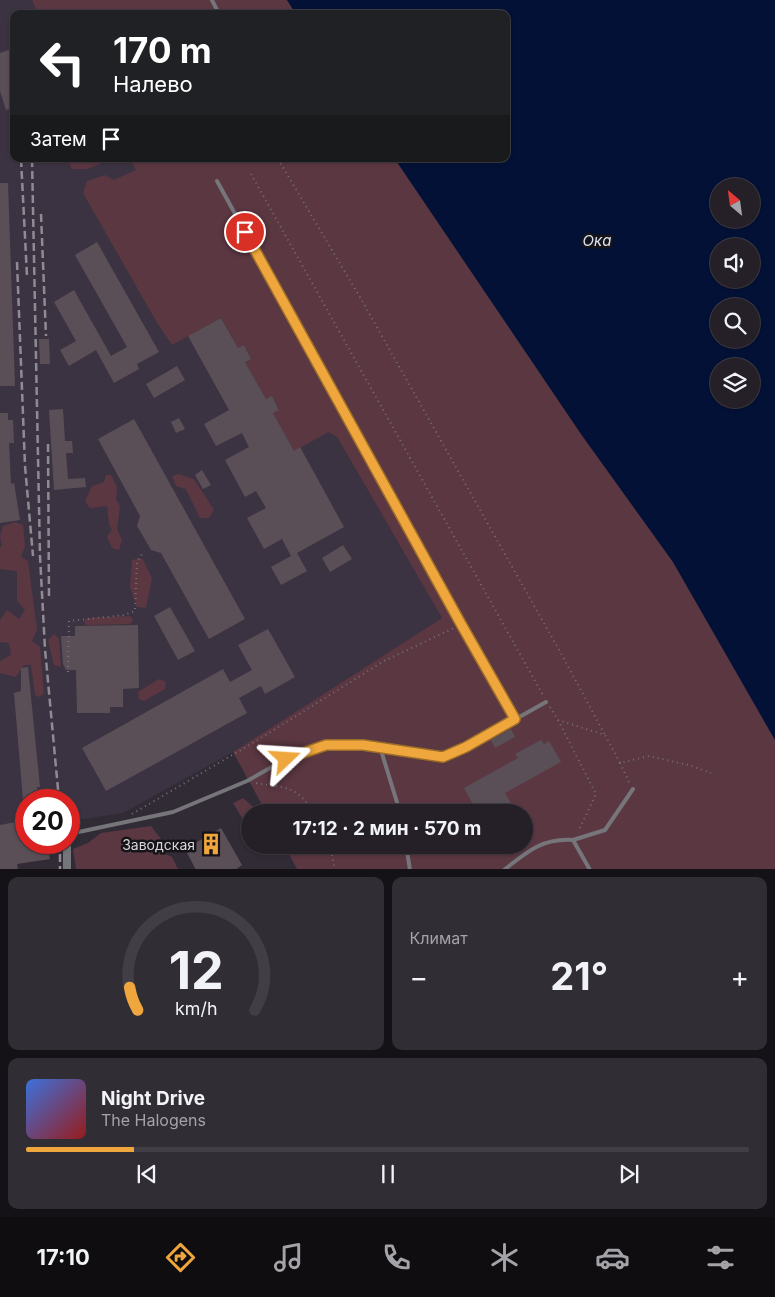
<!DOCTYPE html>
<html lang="ru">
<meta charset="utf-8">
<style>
:root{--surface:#252028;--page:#312d34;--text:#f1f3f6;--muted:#a3a3a8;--line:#423e45;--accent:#efa73d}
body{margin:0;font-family:Inter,sans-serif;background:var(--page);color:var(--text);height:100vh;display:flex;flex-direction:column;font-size:19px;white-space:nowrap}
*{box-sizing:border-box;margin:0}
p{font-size:16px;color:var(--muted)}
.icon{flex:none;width:28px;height:28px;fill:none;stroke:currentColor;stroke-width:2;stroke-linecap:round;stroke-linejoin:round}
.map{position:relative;height:869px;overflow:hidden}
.sheet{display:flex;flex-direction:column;gap:8px;padding:8px;background:#141216;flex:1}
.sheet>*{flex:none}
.hud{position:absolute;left:10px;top:10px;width:500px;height:152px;border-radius:10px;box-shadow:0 1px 4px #0004,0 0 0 1px var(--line);background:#202124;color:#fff;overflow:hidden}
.needle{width:32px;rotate:331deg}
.buttons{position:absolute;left:710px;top:178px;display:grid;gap:10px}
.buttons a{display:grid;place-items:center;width:50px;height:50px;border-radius:50%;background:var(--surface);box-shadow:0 1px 4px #0004,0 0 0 1px var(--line);font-size:25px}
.speed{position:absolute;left:15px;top:789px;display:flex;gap:10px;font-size:25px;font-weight:700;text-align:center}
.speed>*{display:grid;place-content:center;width:65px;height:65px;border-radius:50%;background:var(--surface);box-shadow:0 1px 4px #0004,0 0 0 1px var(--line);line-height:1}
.speed .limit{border:8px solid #d22;background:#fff;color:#111}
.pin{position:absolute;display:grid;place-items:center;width:42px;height:42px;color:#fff;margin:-21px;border:2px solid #fff;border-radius:50%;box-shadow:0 1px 5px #0007}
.me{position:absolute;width:55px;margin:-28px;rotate:70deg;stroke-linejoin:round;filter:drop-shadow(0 0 4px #0008)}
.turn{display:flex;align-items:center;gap:18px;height:105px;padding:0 20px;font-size:22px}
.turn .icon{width:65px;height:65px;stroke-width:2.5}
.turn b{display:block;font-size:35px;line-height:42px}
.then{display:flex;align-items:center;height:48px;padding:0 20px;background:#0003;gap:10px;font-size:19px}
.big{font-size:38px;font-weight:700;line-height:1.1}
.sheet .tile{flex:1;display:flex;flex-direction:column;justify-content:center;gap:8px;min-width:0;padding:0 18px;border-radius:10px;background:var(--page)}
.sheet .dial{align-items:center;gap:0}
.dial svg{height:130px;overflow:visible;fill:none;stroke:var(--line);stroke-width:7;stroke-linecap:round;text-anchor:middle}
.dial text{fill:var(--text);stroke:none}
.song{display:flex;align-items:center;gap:15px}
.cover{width:60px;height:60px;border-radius:8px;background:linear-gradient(135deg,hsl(220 70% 55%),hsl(0 70% 35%))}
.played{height:5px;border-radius:2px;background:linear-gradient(90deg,var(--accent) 15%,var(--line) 15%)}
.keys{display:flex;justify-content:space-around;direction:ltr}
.heat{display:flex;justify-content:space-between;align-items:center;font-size:28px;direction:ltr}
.sheet .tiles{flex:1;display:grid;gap:8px;grid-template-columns:1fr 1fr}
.tile:last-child{grid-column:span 2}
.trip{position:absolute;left:241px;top:804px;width:292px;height:50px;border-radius:25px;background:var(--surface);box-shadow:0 1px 4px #0004,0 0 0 1px var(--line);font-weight:700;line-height:50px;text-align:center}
.tabs{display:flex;height:80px;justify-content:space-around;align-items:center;background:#0f0d10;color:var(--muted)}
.tabs .icon{width:35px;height:35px}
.tabs .active{color:var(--accent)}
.tabs b{font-size:22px;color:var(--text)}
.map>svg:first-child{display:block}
.built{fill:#3c3342}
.green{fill:#5b3742}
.water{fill:#031136;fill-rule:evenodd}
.building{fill:#5a4f57}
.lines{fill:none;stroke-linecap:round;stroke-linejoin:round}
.path{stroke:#757078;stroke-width:2;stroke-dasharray:1 4;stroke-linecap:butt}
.service{stroke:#75757a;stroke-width:4}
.minor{stroke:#75757a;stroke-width:8}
.rail{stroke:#8f8b92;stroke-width:2.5;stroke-dasharray:8 4;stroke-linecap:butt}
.route-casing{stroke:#9b6d28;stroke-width:12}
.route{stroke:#efa73d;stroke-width:9}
.labels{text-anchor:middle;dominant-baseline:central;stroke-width:5;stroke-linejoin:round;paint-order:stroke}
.poi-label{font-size:14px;fill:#d7d4da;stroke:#171419;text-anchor:end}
.water-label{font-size:15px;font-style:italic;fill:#dbe2f1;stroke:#171419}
</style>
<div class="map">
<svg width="775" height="870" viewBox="0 0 775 870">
<rect width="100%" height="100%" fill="#312b35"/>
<!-- built -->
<path class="built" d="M0 0H32L38 14H14V159H130L137 170 89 199 172 345 221 318 238 348 244 345 251 359 246 362 272 396 279 410 294 450 329 431 337 437 442 618 233 752 123 813 83 819 69 817V800H26V842L50 859 18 864V869L0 870Z"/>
<!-- green -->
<path class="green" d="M32 0H287L296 14H38Z
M67 159H102L100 164 87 169H72Z
M130 159H395L581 434 673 562 775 740V869H297L284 845H525V812H266L233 752 442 618 337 437 329 432 294 451 273 413 279 409 272 397 266 399 245 362 251 359 244 345 238 348 221 318 172 345 156 321 83 193 87 181 105 175 114 180 136 170Z
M179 474 194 479 214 510 209 518H200L186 489 176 486 172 476Z
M106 475H111L117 487 116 499 120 506 117 529 122 540 119 550 112 548 107 537 112 530 109 524 107 506 90 508 85 501 92 486 104 482Z
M15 522 23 525 25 546 21 557 28 561 37 630 32 641 40 647 44 693 39 697 35 695 31 665H24L16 677 0 673V661L11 655 9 643 0 642V620L7 610 19 619 25 610 17 600V571L0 569V547L2 546 0 536 3 526Z
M142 558 152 578 146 608 137 607 130 587 132 560Z
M130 616 133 620 130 624 86 625 84 621 87 618Z
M54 634 59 639 61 667 54 665 48 640Z
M159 679 166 682 165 689 144 701 139 699 138 692Z
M243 798 259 812H250V831L233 803Z
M151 826 163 842 161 852 172 857 178 869H76L73 849 88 843 101 833Z"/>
<!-- water -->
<path class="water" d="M287 0H775V740L673 562 581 434 395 159H506V14H296ZM719 186H751V219H719ZM719 246H751V279H719ZM719 306H751V339H719ZM719 366H751V399H719Z"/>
<!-- building -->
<path class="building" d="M14 48V107L6 110 0 91V53Z
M0 183H8L15 386H0Z
M97 242 159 352 137 364 139 369 114 383 96 350 69 366 60 350 76 341 54 302 74 290 111 356 127 347 75 255Z
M221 318 238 348 244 345 251 359 245 362 266 399 272 396 279 410 273 413 294 451 300 447 344 527 297 553 307 571 281 585 271 567 291 556 282 539 264 549 247 518 266 508 256 491 245 497 225 460 249 447 242 433 216 446 204 424 229 410 188 336Z
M39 339H49L50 364H40Z
M177 366 185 380 154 398 146 384Z
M63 409 65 441H72L73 453H66L68 479 85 478 86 487 54 490 49 410Z
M0 413H8V420H13L14 443H9L11 484 14 483 20 520 0 523Z
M179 418 185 429 176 433 171 422Z
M134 419 245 619 209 639 161 553 151 550 143 536 137 526 140 516 98 439Z
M202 470 211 485 203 489 195 475Z
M343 545 352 559 330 572 322 558Z
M170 607 195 651 178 660 154 616Z
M138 625 139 688 123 689V707H110V713H77L76 670H66L63 664 61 636H75V626Z
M268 629 295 677 265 694 261 686 239 698 247 713 106 791 82 748 223 669 230 682 252 670 238 645Z
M28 667 40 787H37L38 800H23L14 693 21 691V668Z
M511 729 515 737 495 748 491 740Z
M541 740 544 744 549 741 561 762 505 793 516 812H483L480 807 476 810 464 788 518 758 515 754Z
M26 820V842H47L50 859 17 864 18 870H0V825Z
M221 828 242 865 235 870H196L185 849Z"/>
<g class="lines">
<!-- path -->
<path class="path" d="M278 159 361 299 563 657 605 735
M251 174 544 697
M68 672 69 621 124 615 135 611 137 562 144 551
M550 707 558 720 605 735 620 763 649 756 692 766 711 773
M558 720 596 794 578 832
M620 763 630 784
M256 783C286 788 296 785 313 812
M132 814 256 741 384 661 456 627
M330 845 335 870"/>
<!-- service -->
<path class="service" d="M212 0 218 12
M217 181 461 624 515 719
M380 747 400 812
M69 834 173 812 247 781 286 759 326 745H363L443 757 466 747 546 702
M573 840 605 830 633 789
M406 845 410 870
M504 870C527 852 542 838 573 840L590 870"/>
<!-- minor -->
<path class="minor" d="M67 870V842"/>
<!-- rail -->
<path class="rail" d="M21 159 27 276
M32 159 40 556 45 649 59 800
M41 214 46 336
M17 262 25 466 33 556
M48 444 49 599
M60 842V870"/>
</g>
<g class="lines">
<!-- route casing -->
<g class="route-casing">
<path id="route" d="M245 232 461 624 515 719 466 747 443 757 363 745H326L286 759"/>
</g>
<!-- route -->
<use href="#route" class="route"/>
</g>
<!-- icons -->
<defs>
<g id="building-bare" transform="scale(1.725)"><path d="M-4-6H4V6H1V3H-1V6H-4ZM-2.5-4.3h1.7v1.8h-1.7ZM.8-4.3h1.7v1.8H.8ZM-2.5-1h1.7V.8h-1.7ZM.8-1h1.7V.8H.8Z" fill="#efa73d" stroke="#171419" stroke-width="2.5" paint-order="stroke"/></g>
</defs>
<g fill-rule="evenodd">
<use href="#building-bare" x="211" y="844"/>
</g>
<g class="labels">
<!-- poi labels -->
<g class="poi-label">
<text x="195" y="844">Заводская</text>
</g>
<!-- water labels -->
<g class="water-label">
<text x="597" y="240">Ока</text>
</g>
</g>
</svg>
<div class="buttons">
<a><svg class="needle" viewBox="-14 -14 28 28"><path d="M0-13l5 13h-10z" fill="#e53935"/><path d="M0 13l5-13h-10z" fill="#a3a3a8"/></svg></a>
<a><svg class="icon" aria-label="sound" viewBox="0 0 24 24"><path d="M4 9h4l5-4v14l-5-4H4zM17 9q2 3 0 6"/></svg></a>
<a><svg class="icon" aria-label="search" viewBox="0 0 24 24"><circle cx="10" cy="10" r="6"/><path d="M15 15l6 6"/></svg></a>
<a><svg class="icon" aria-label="layers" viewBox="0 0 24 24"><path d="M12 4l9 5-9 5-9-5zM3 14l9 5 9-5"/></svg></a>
</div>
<div class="speed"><div class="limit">20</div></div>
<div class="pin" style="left:245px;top:232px;background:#d93025"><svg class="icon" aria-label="arrive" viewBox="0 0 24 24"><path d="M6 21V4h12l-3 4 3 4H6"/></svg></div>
<svg class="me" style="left:286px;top:759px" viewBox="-20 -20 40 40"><path d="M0-17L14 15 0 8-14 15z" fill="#efa73d" stroke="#fff" stroke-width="4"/></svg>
<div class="trip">17:12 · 2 мин · 570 m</div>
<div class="hud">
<div class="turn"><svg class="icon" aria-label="left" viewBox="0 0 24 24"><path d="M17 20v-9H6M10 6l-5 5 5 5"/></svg><div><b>170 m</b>Налево</div></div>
<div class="then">Затем<svg class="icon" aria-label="arrive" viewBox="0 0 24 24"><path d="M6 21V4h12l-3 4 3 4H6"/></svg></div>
</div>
</div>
<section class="sheet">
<div class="tiles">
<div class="tile dial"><svg viewBox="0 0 100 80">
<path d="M14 69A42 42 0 1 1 86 69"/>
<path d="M14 69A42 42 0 0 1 9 55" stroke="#efa73d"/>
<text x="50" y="56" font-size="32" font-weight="700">12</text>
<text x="50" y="72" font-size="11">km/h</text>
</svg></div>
<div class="tile"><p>Климат</p>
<div class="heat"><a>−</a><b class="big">21°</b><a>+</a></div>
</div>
<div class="tile">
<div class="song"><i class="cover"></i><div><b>Night Drive</b><p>The Halogens</p></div></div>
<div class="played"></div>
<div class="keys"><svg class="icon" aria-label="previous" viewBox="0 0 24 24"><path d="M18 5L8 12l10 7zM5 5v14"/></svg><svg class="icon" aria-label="pause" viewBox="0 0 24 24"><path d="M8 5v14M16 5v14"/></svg><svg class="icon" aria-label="next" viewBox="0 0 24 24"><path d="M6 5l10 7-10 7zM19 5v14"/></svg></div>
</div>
</div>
</section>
<nav class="tabs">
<b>17:10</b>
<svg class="icon active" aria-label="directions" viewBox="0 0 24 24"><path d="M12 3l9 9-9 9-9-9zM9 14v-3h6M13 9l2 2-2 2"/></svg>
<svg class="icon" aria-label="music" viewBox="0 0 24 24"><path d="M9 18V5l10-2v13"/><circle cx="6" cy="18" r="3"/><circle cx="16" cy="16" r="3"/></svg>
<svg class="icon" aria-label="phone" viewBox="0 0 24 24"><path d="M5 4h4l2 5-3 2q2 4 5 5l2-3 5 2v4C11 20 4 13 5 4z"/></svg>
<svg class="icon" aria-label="climate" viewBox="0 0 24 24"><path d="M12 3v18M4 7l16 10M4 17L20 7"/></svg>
<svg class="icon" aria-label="car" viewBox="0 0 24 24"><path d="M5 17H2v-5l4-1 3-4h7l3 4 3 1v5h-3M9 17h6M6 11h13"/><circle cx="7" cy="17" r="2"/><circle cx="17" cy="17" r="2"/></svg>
<svg class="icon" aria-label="filters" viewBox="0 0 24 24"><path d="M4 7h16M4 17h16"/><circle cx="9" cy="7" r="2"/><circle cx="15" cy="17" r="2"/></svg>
</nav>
